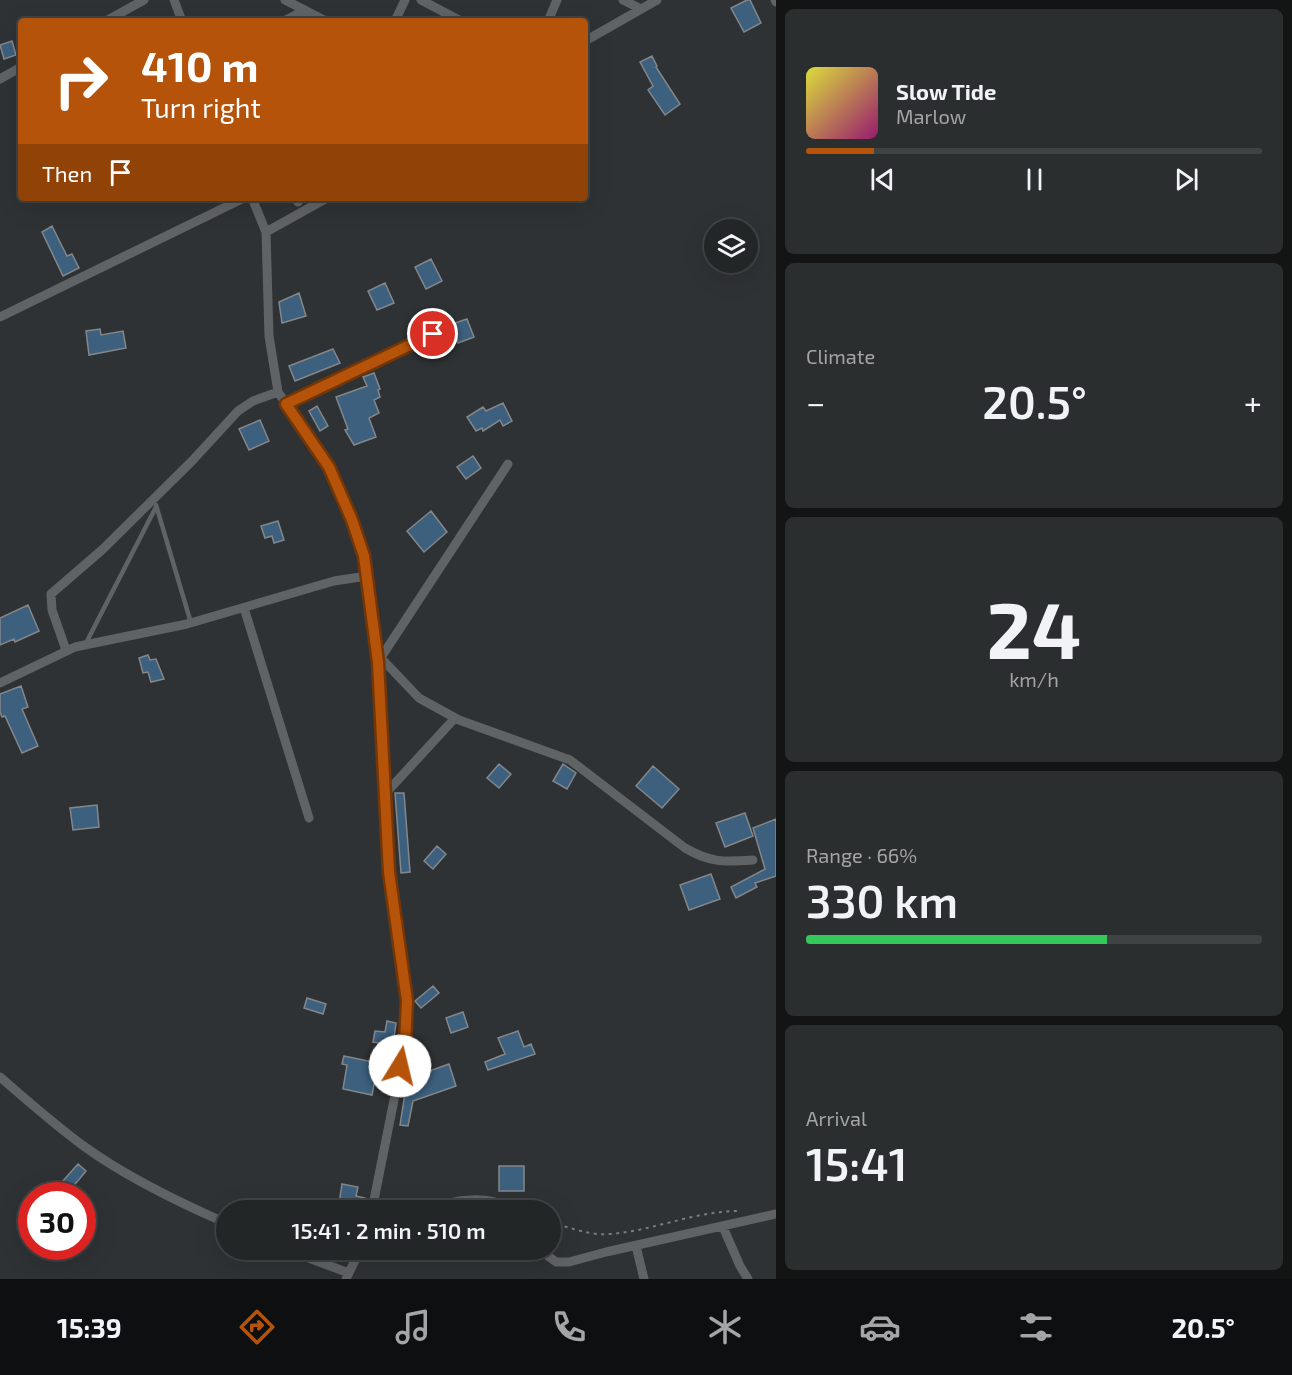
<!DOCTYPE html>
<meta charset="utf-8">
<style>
:root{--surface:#232627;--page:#2b2e2f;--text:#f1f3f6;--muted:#a3a5a7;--line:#404344;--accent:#b45309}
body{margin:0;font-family:"Exo 2",sans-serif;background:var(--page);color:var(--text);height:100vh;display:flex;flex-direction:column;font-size:22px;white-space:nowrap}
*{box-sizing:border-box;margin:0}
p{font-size:20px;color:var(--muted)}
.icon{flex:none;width:33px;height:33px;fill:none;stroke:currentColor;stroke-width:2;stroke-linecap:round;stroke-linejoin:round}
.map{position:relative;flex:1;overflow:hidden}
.details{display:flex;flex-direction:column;gap:9px;padding:9px;background:#131515;width:516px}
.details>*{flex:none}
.top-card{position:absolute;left:18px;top:18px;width:570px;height:183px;border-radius:6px;box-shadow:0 6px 24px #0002,0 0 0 2px var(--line);background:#b45309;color:#fff;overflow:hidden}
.fabs{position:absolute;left:704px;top:219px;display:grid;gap:12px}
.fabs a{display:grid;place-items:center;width:54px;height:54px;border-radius:50%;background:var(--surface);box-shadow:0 6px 24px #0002,0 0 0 2px var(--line);font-size:30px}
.speed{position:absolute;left:18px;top:1182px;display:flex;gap:12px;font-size:30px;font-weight:700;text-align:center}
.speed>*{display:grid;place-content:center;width:78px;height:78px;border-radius:50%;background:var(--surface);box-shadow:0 6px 24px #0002,0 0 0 2px var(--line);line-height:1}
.speed .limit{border:9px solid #d22;background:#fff;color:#111}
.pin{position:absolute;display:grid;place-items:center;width:51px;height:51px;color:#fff;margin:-26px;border:3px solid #fff;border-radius:50%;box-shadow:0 2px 6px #0007}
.me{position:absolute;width:66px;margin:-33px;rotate:9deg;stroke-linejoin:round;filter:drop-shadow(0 0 4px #0008)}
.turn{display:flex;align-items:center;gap:21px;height:126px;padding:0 24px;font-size:27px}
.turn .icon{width:78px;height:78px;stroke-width:2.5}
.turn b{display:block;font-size:42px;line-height:51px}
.then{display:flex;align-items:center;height:57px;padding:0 24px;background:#0003;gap:12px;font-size:22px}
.big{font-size:45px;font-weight:600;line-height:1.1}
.details .widget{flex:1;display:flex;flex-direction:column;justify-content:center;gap:9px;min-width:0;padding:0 21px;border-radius:9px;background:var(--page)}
.details .dial{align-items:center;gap:0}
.dial b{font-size:78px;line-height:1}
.song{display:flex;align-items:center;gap:18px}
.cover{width:72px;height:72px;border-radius:9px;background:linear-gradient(135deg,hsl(60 70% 55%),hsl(320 70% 35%))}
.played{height:6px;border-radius:3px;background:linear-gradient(90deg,var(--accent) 15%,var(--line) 15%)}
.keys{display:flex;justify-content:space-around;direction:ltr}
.heat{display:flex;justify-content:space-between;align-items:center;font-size:33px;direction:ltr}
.charge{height:9px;border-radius:4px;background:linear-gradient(90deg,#34c759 66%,var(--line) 0)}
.trip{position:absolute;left:216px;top:1200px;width:345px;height:60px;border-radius:30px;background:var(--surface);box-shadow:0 6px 24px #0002,0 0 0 2px var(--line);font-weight:600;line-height:60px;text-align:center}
.tabs{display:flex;height:96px;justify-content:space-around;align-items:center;background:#0e0f10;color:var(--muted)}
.tabs .icon{width:42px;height:42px}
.tabs .current{color:var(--accent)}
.tabs b{font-size:27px;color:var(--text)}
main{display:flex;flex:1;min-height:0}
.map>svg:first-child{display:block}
.building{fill:#3d607e;stroke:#84878a;stroke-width:1.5}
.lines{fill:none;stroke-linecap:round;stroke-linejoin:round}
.path{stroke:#7a7c7e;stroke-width:2;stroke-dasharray:3 4.5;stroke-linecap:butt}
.lane{stroke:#606365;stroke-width:4.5}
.street{stroke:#606365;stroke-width:9}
.route-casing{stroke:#753606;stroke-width:15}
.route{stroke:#b45309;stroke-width:10}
</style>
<main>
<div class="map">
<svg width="776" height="1279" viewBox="0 0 776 1279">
<rect width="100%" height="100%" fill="#2f3234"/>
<!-- building -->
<path class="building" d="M747 0H750L761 23 744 32 731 8Z
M12 41 16 55 4 59 0 45Z
M652 56 657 66 656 67 680 104 665 115 648 90 653 86 640 62Z
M52 226 67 256 72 254 79 268 63 276 42 232Z
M431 259 442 281 426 289 415 267Z
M385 283 394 303 377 310 368 291Z
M299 293 306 316 282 323 279 302Z
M467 319 474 337 458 343 452 324Z
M100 329 101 335 123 331 126 348 89 355 86 331Z
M333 349 340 363 295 381 289 366Z
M374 373 380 389 378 390 380 397 374 400 379 413 369 418 376 437 354 445 345 430 348 429 336 397 367 386 363 377Z
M503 403 512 421 503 426 500 420 483 431 482 428 476 431 467 417 483 407 486 411Z
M317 406 328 426 320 431 309 411Z
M260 420 269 441 249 450 239 429Z
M473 456 481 468 466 479 457 467Z
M431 511 447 532 424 552 407 531Z
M278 521 284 540 274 543 272 536 265 538 261 526Z
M28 605 39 631 15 642 14 639 0 645V618Z
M148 655 150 660 156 659 164 679 151 682 148 672 143 673 139 658Z
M21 686 28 707 22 709 38 746 22 753 5 716 2 717 0 712V694Z
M499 764 511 774 499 788 487 778Z
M563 764 576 773 567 789 553 781Z
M653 766 679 789 662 808 636 786Z
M395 793H404L410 872 401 873Z
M97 805 99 827 73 830 70 808Z
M745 813 753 836 725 847 716 823Z
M776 819V876L755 883 757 887 736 898 731 887 765 869 753 828Z
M437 846 446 854 433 869 424 861Z
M711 874 720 899 689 910 680 885Z
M433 986 439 993 421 1008 415 1001Z
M307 998 326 1004 323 1014 304 1008Z
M463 1012 468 1027 451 1033 446 1018Z
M387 1021 396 1023 393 1045 373 1042 375 1031 385 1032Z
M518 1031 524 1047 531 1044 535 1054 488 1070 485 1062 505 1054 498 1038Z
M411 1055 426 1057 424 1073 449 1064 456 1086 413 1101 408 1126 400 1125Z
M344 1056 378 1063 372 1095 343 1089 347 1065 342 1064Z
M78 1164 86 1171 71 1189 62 1182Z
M499 1166H524V1191H499Z
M342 1184 358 1187 356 1196 365 1198 361 1210H338Z"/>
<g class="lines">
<!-- path -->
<path class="path" d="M550 1223C571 1227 589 1236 610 1234 653 1231 694 1211 739 1211"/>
<!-- lane -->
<path class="lane" d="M156 505 191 623
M85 645 156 507"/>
<!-- street -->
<path class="street" d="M174 0 182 21
M285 0 326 21
M421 0 461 21
M623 0 641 9
M775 0 776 2
M106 21 144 0
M284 21 305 10
M395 21 405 0
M548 21 557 0
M585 41 657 0
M0 79 21 67
M252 198 266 232 327 198
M296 198 298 202
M266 232 269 336 278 392 329 467 352 520 364 556 378 662 388 854 407 1001 405 1045 372 1210
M0 317 244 198
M286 404 433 334
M244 608 309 818
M66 650 52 610 51 594 103 549 192 461 238 411 253 401 278 392
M381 658 419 698 459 720 570 760 685 848C711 863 724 862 753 860
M378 662 508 464
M0 683 75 647 187 624 334 581 367 576
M385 794 455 718
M0 1077C28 1101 56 1126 85 1147 128 1178 178 1202 226 1223
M427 1210C452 1200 489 1193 512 1210
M723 1227 740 1266 748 1279
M636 1246 644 1279
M287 1250 349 1273
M540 1250 556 1262H569L606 1252 776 1214
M346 1279 360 1250"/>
</g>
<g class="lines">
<!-- route casing -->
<g class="route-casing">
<path id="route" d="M400 1066 405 1045 407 1001 389 872 378 662 364 556 352 520 329 467 286 404 433 334"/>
</g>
<!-- route -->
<use href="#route" class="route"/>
</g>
</svg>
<div class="fabs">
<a><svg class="icon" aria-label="layers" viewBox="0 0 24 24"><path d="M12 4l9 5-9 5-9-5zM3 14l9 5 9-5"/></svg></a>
</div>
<div class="speed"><div class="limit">30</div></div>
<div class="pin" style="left:433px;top:334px;background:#d93025"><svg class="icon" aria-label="arrive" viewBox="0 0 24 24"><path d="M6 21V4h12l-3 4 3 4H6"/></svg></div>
<svg class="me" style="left:400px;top:1066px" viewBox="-20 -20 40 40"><circle r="19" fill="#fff"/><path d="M0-13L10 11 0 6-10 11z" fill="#b45309"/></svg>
<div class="trip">15:41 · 2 min · 510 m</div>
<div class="top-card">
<div class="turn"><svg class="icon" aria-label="right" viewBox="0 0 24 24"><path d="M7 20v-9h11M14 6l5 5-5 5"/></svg><div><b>410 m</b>Turn right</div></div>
<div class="then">Then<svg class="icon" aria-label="arrive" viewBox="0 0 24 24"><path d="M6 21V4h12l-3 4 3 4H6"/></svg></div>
</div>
</div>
<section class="details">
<div class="widget">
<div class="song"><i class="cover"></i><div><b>Slow Tide</b><p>Marlow</p></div></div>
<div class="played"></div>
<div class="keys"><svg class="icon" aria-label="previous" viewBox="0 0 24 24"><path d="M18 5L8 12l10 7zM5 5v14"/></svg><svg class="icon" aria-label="pause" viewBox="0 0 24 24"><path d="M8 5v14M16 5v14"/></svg><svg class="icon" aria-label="next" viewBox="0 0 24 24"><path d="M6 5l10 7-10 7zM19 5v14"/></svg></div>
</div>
<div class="widget"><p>Climate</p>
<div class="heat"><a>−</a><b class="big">20.5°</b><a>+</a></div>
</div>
<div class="widget dial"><b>24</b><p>km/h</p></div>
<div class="widget"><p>Range · 66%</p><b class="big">330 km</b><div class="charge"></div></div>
<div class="widget"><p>Arrival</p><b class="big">15:41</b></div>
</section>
</main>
<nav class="tabs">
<b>15:39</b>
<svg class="icon current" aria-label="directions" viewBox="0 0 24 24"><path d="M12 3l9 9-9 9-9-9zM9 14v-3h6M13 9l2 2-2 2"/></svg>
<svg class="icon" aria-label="music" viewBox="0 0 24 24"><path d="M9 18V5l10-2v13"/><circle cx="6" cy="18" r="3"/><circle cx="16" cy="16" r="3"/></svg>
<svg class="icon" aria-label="phone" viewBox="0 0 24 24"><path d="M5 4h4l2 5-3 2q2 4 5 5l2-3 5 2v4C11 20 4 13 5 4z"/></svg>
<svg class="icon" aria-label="climate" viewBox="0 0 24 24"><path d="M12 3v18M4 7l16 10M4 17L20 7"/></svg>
<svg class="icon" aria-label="car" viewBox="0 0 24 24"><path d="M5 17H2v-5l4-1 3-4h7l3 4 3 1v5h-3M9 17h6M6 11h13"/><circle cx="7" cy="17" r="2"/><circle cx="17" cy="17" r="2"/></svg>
<svg class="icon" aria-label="filters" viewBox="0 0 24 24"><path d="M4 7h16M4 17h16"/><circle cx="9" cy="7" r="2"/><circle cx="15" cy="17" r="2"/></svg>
<b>20.5°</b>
</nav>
